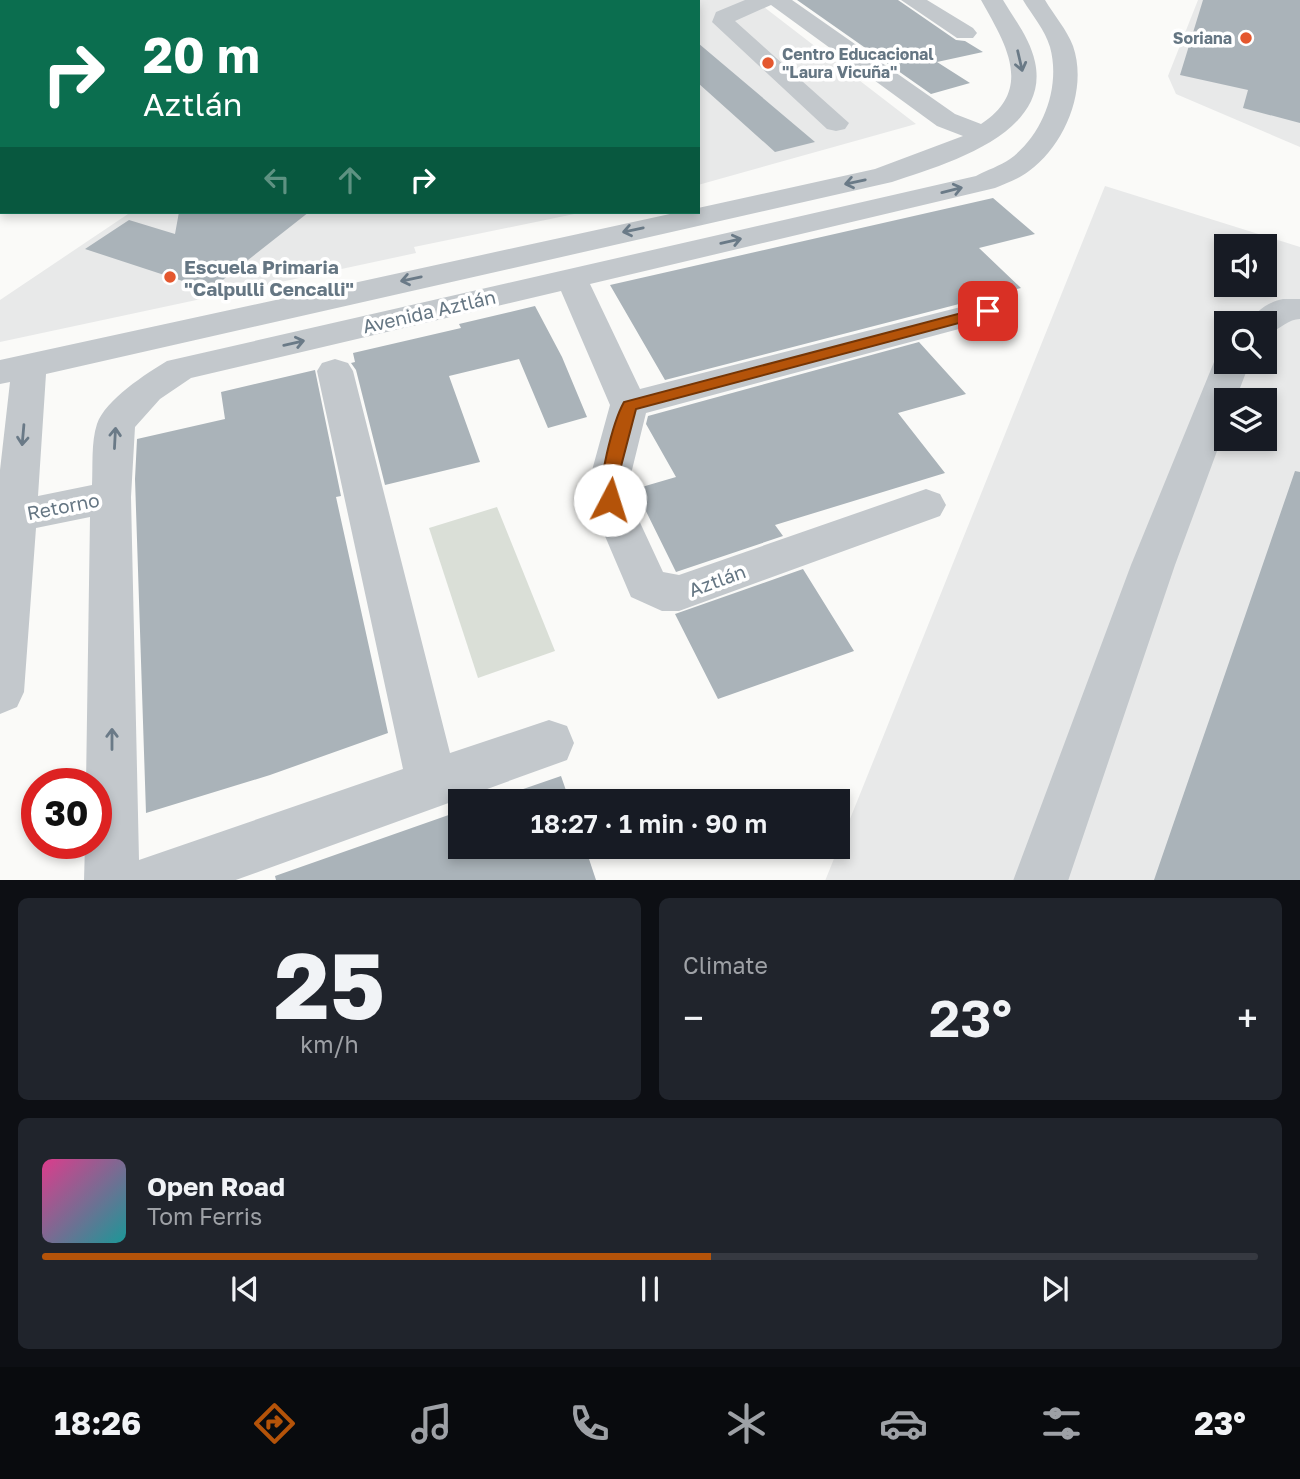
<!DOCTYPE html>
<meta charset="utf-8">
<style>
:root{--surface:#171b24;--page:#20242c;--text:#f1f3f6;--muted:#9ea1a6;--line:#363941;--accent:#b45309}
body{margin:0;font-family:"Golos Text",sans-serif;background:var(--page);color:var(--text);height:100vh;display:flex;flex-direction:column;font-size:26px;white-space:nowrap}
*{box-sizing:border-box;margin:0}
p{font-size:23px;color:var(--muted)}
.icon{flex:none;width:38px;height:38px;fill:none;stroke:currentColor;stroke-width:2;stroke-linecap:round;stroke-linejoin:round}
.map{position:relative;height:880px;overflow:hidden}
.details{display:flex;flex-direction:column;gap:18px;padding:18px;background:#0d0f14;flex:1}
.details>*{flex:none}
.guide{position:absolute;left:0px;top:0px;width:700px;height:214px;box-shadow:0 4px 10px #0003;background:#0b6e4f;color:#fff;overflow:hidden}
.buttons{position:absolute;left:1214px;top:234px;display:grid;gap:14px}
.buttons a{display:grid;place-items:center;width:63px;height:63px;border-radius:0px;background:var(--surface);box-shadow:0 4px 10px #0003;font-size:35px}
.speed{position:absolute;left:21px;top:768px;display:flex;gap:14px;font-size:35px;font-weight:700;text-align:center}
.speed>*{display:grid;place-content:center;width:91px;height:91px;border-radius:50%;background:var(--surface);box-shadow:0 4px 10px #0003;line-height:1}
.speed .limit{border:10px solid #d22;background:#fff;color:#111}
.pin{position:absolute;display:grid;place-items:center;width:60px;height:60px;color:#fff;margin:-30px;border-radius:14px;box-shadow:0 4px 10px #0006}
.me{position:absolute;width:77px;margin:-38px;rotate:5deg;stroke-linejoin:round;filter:drop-shadow(0 0 5px #0008)}
.turn{display:flex;align-items:center;gap:24px;height:147px;padding:0 28px;font-size:32px}
.turn .icon{width:91px;height:91px;stroke-width:2.5}
.turn b{display:block;font-size:49px;line-height:60px}
.lanes{display:flex;align-items:center;height:66px;padding:0 28px;background:#0003;justify-content:center;gap:35px;direction:ltr}
.lanes .off{opacity:.35}
.big{font-size:52px;font-weight:600;line-height:1.1}
.details .tile{flex:1;display:flex;flex-direction:column;justify-content:center;gap:10px;min-width:0;padding:0 24px;border-radius:10px;background:var(--page)}
.details .dial{align-items:center;gap:0}
.dial b{font-size:91px;line-height:1}
.song{display:flex;align-items:center;gap:21px}
.cover{width:84px;height:84px;border-radius:10px;background:linear-gradient(135deg,hsl(330 70% 55%),hsl(180 70% 35%))}
.played{height:7px;border-radius:4px;background:linear-gradient(90deg,var(--accent) 55%,var(--line) 55%)}
.keys{display:flex;justify-content:space-around;direction:ltr}
.heat{display:flex;justify-content:space-between;align-items:center;font-size:38px;direction:ltr}
.details .tiles{flex:1;display:grid;gap:18px;grid-template-columns:1fr 1fr}
.tile:last-child{grid-column:span 2}
.trip{position:absolute;left:448px;top:789px;width:402px;height:70px;border-radius:0px;background:var(--surface);box-shadow:0 4px 10px #0003;font-weight:600;line-height:70px;text-align:center}
.tabs{display:flex;height:112px;justify-content:space-around;align-items:center;background:#090b0e;color:var(--muted)}
.tabs .icon{width:49px;height:49px}
.tabs .active{color:var(--accent)}
.tabs b{font-size:32px;color:var(--text)}
.map>svg:first-child{display:block}
.built{fill:#e8e9e9;fill-rule:evenodd}
.green{fill:#dadfd7}
.building{fill:#aab3b9}
.lines{fill:none;stroke-linecap:round;stroke-linejoin:round}
.minor{fill:#c3c8cc;fill-rule:evenodd}
.oneway{stroke:#6a7a87}
.route{fill:#b45309;stroke:#753606;stroke-width:2}
.poi-dot{fill:#e4572e;stroke:#fff;stroke-width:2.5}
.labels{text-anchor:middle;dominant-baseline:central;stroke-width:7;stroke-linejoin:round;paint-order:stroke}
.far-poi-label{font-size:16px;font-weight:bold;fill:#657683;stroke:#fff;text-anchor:end}
.poi-label{font-size:19px;font-weight:bold;fill:#657683;stroke:#fff;text-anchor:start}
.street-label{font-size:19px;fill:#657683;stroke:#fff}
</style>
<div class="map">
<svg width="1300" height="881" viewBox="0 0 1300 881">
<rect width="100%" height="100%" fill="#fafaf8"/>
<!-- built -->
<path class="built" d="M480 0H755L916 124 698 185V2H471Z
M1198 0H1300V147L1176 94 1168 76Z
M1105 186 1300 247V880L825 881ZM1227 247H1265V285H1227ZM1227 324H1265V362H1227ZM1227 401H1265V439H1227Z
M131 212H584L414 247 416 253 0 342V300Z"/>
<!-- green -->
<path class="green" d="M497 507 555 651 478 678 429 528Z"/>
<!-- building -->
<path class="building" d="M797 0H898L956 40 965 41 983 52 937 62 970 83 931 94Z
M1203 0H1300V123L1243 108 1248 90 1180 75Z
M698 43 815 142 775 152 698 83Z
M993 198 1035 234 979 248 1021 288 665 380 610 285Z
M179 212H309L210 290 85 249 129 220 175 234Z
M535 306 562 357 587 417 548 428 519 359 449 376 480 462 385 485 356 370 351 363 355 362 353 353 461 328 459 324Z
M919 342 966 394 898 413 945 473 775 525 783 536 676 572 635 489 676 477 646 424 648 416Z
M315 370 341 496 336 497 388 733 270 775 146 813 135 479 137 439 225 419 221 392Z
M1295 471 1300 472V880H1154Z
M803 569 854 651 718 699 675 614Z
M561 776 570 802H487L506 795Z
M460 811V847H585L596 880H276L275 876Z"/>
<g class="lines">
<!-- minor -->
<path class="minor" d="M745 0H792L955 114 981 124C1035 89 1005 43 981 0H1003C1015 20 1030 39 1035 62 1051 135 943 165 892 182L46 374 38 496 92 485C93 466 91 442 97 424 105 400 147 373 167 361L976 176C987 170 1000 166 1010 159 1043 135 1061 87 1050 47 1045 30 1032 15 1023 0H1045C1054 15 1067 30 1073 46 1088 89 1065 145 1029 171 1019 179 1006 183 995 188L590 284 640 389 988 300 1000 304 1005 311 1000 318 646 413 631 474 630 501 663 572 679 575 926 489 940 494 946 505 940 516 679 611H662L631 597 590 501 591 474 610 405 561 291 191 378 160 399 135 427 131 497 139 860 403 769 317 371 322 363 335 359 348 363 353 371 450 753 549 720 567 726 574 743 567 760 233 881H84L85 844H96V784H86L90 517 36 528 24 692 17 707 0 714V470L10 382 0 384V360L679 212H698V208L875 169 963 136 937 126 771 5 735 21 849 123 845 129 836 131 827 129 712 22 716 12Z
M901 0H927L973 28 977 33 973 38H957Z
M1283 299H1300V319C1287 319 1279 331 1265 335V324H1247C1256 311 1268 302 1283 299Z
M1227 352V362H1250L1235 401H1227V424L1175 565 1068 881H1013L1131 565 1214 362 1219 354Z"/>
</g>
<!-- one-way arrows -->
<defs><path id="oneway-shaft" d="M-6 0H5M1.5-3L5.5 0L1.5 3" fill="none" stroke-width="1.6" stroke-linecap="round" stroke-linejoin="round" transform="scale(1.75)"/></defs>
<g class="oneway">
<use href="#oneway-shaft" transform="translate(1020 61) rotate(77)"/>
<use href="#oneway-shaft" transform="translate(855 182) rotate(168)"/>
<use href="#oneway-shaft" transform="translate(952 190) rotate(-14)"/>
<use href="#oneway-shaft" transform="translate(633 230) rotate(168)"/>
<use href="#oneway-shaft" transform="translate(731 241) rotate(-13)"/>
<use href="#oneway-shaft" transform="translate(411 279) rotate(168)"/>
<use href="#oneway-shaft" transform="translate(294 343) rotate(-13)"/>
<use href="#oneway-shaft" transform="translate(23 435) rotate(95)"/>
<use href="#oneway-shaft" transform="translate(115 438) rotate(-87)"/>
<use href="#oneway-shaft" transform="translate(112 739) rotate(-90)"/>
</g>
<!-- route -->
<path class="route" d="M988 306 995 311 993 314 636 409 619 474 616 505H604C595 487 614 420 624 402Z"/>
<!-- markers -->
<g class="poi-dot">
<circle cx="1246" cy="38" r="7"/>
<circle cx="768" cy="63" r="7"/>
<circle cx="170" cy="277" r="7"/>
</g>
<g class="labels">
<!-- far-poi labels -->
<g class="far-poi-label">
<text x="1232" y="38">Soriana</text>
<text x="782" y="54" text-anchor="start">Centro Educacional<tspan x="782" dy="18">"Laura Vicuña"</tspan></text>
</g>
<!-- poi labels -->
<g class="poi-label">
<text x="184" y="266">Escuela Primaria<tspan x="184" dy="22">"Calpulli Cencalli"</tspan></text>
</g>
<!-- street labels -->
<g class="street-label">
<text transform="translate(429 311) rotate(-13)">Avenida Aztlán</text>
<text transform="translate(63 506) rotate(-11)">Retorno</text>
<text transform="translate(717 580) rotate(-20)">Aztlán</text>
</g>
</g>
</svg>
<div class="buttons">
<a><svg class="icon" aria-label="sound" viewBox="0 0 24 24"><path d="M4 9h4l5-4v14l-5-4H4zM17 9q2 3 0 6"/></svg></a>
<a><svg class="icon" aria-label="search" viewBox="0 0 24 24"><circle cx="10" cy="10" r="6"/><path d="M15 15l6 6"/></svg></a>
<a><svg class="icon" aria-label="layers" viewBox="0 0 24 24"><path d="M12 4l9 5-9 5-9-5zM3 14l9 5 9-5"/></svg></a>
</div>
<div class="speed"><div class="limit">30</div></div>
<div class="pin" style="left:988px;top:311px;background:#d93025"><svg class="icon" aria-label="arrive" viewBox="0 0 24 24"><path d="M6 21V4h12l-3 4 3 4H6"/></svg></div>
<svg class="me" style="left:610px;top:500px" viewBox="-20 -20 40 40"><circle r="19" fill="#fff"/><path d="M0-13L10 11 0 6-10 11z" fill="#b45309"/></svg>
<div class="trip">18:27 · 1 min · 90 m</div>
<div class="guide">
<div class="turn"><svg class="icon" aria-label="right" viewBox="0 0 24 24"><path d="M7 20v-9h11M14 6l5 5-5 5"/></svg><div><b>20 m</b>Aztlán</div></div>
<div class="lanes"><svg class="icon off" aria-label="left" viewBox="0 0 24 24"><path d="M17 20v-9H6M10 6l-5 5 5 5"/></svg><svg class="icon off" aria-label="ahead" viewBox="0 0 24 24"><path d="M12 20V5M6 11l6-6 6 6"/></svg><svg class="icon" aria-label="right" viewBox="0 0 24 24"><path d="M7 20v-9h11M14 6l5 5-5 5"/></svg></div>
</div>
</div>
<section class="details">
<div class="tiles">
<div class="tile dial"><b>25</b><p>km/h</p></div>
<div class="tile"><p>Climate</p>
<div class="heat"><a>−</a><b class="big">23°</b><a>+</a></div>
</div>
<div class="tile">
<div class="song"><i class="cover"></i><div><b>Open Road</b><p>Tom Ferris</p></div></div>
<div class="played"></div>
<div class="keys"><svg class="icon" aria-label="previous" viewBox="0 0 24 24"><path d="M18 5L8 12l10 7zM5 5v14"/></svg><svg class="icon" aria-label="pause" viewBox="0 0 24 24"><path d="M8 5v14M16 5v14"/></svg><svg class="icon" aria-label="next" viewBox="0 0 24 24"><path d="M6 5l10 7-10 7zM19 5v14"/></svg></div>
</div>
</div>
</section>
<nav class="tabs">
<b>18:26</b>
<svg class="icon active" aria-label="directions" viewBox="0 0 24 24"><path d="M12 3l9 9-9 9-9-9zM9 14v-3h6M13 9l2 2-2 2"/></svg>
<svg class="icon" aria-label="music" viewBox="0 0 24 24"><path d="M9 18V5l10-2v13"/><circle cx="6" cy="18" r="3"/><circle cx="16" cy="16" r="3"/></svg>
<svg class="icon" aria-label="phone" viewBox="0 0 24 24"><path d="M5 4h4l2 5-3 2q2 4 5 5l2-3 5 2v4C11 20 4 13 5 4z"/></svg>
<svg class="icon" aria-label="climate" viewBox="0 0 24 24"><path d="M12 3v18M4 7l16 10M4 17L20 7"/></svg>
<svg class="icon" aria-label="car" viewBox="0 0 24 24"><path d="M5 17H2v-5l4-1 3-4h7l3 4 3 1v5h-3M9 17h6M6 11h13"/><circle cx="7" cy="17" r="2"/><circle cx="17" cy="17" r="2"/></svg>
<svg class="icon" aria-label="filters" viewBox="0 0 24 24"><path d="M4 7h16M4 17h16"/><circle cx="9" cy="7" r="2"/><circle cx="15" cy="17" r="2"/></svg>
<b>23°</b>
</nav>
